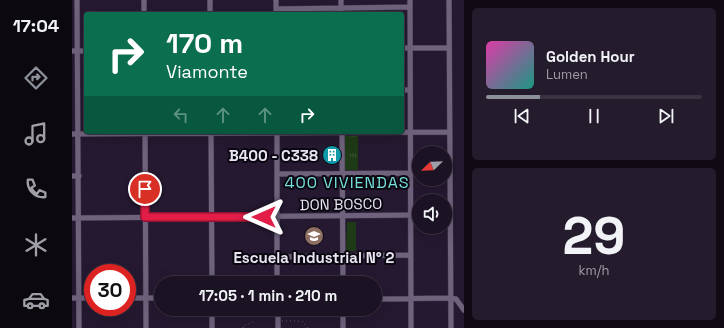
<!DOCTYPE html>
<meta charset="utf-8">
<style>
:root{--surface:#1b1324;--page:#241c2c;--text:#f1f3f6;--muted:#a09ea6;--line:#393241;--accent:#8c9099}
body{margin:0;font-family:"Space Grotesk",sans-serif;background:var(--page);color:var(--text);height:100vh;display:flex;flex-direction:column;font-size:15px;white-space:nowrap}
*{box-sizing:border-box;margin:0}
p{font-size:13px;color:var(--muted)}
.icon{flex:none;width:22px;height:22px;fill:none;stroke:currentColor;stroke-width:2;stroke-linecap:round;stroke-linejoin:round}
.map{position:relative;flex:1;overflow:hidden}
.sheet{display:flex;flex-direction:column;gap:8px;padding:8px;background:#0f0a14;width:260px}
.sheet>*{flex:none}
.banner{position:absolute;left:12px;top:12px;width:320px;height:122px;border-radius:4px;box-shadow:0 4px 16px #0002,0 0 0 1px var(--line);background:#0b6e4f;color:#fff;overflow:hidden}
.needle{width:26px;rotate:247deg}
.fabs{position:absolute;left:340px;top:146px;display:grid;gap:8px}
.fabs a{display:grid;place-items:center;width:40px;height:40px;border-radius:50%;background:var(--surface);box-shadow:0 4px 16px #0002,0 0 0 1px var(--line);font-size:20px}
.speed{position:absolute;left:12px;top:264px;display:flex;gap:8px;font-size:20px;font-weight:700;text-align:center}
.speed>*{display:grid;place-content:center;width:52px;height:52px;border-radius:50%;background:var(--surface);box-shadow:0 4px 16px #0002,0 0 0 1px var(--line);line-height:1}
.speed .limit{border:6px solid #d22;background:#fff;color:#111}
.pin{position:absolute;display:grid;place-items:center;width:34px;height:34px;color:#fff;margin:-17px;border:2px solid #fff;border-radius:50%;box-shadow:0 1px 4px #0007}
.me{position:absolute;width:44px;margin:-22px;rotate:270deg;stroke-linejoin:round;filter:drop-shadow(0 0 3px #0008)}
.turn{display:flex;align-items:center;gap:14px;height:84px;padding:0 16px;font-size:18px}
.turn .icon{width:52px;height:52px;stroke-width:2.5}
.turn b{display:block;font-size:28px;line-height:34px}
.lanes{display:flex;align-items:center;height:38px;padding:0 16px;background:#0003;justify-content:center;gap:20px;direction:ltr}
.lanes .off{opacity:.35}
.sheet .card{flex:1;display:flex;flex-direction:column;justify-content:center;gap:6px;min-width:0;padding:0 14px;border-radius:6px;background:var(--page)}
.sheet .dial{align-items:center;gap:0}
.dial b{font-size:52px;line-height:1}
.song{display:flex;align-items:center;gap:12px}
.cover{width:48px;height:48px;border-radius:6px;background:linear-gradient(135deg,hsl(320 70% 55%),hsl(170 70% 35%))}
.played{height:4px;border-radius:2px;background:linear-gradient(90deg,var(--accent) 25%,var(--line) 25%)}
.keys{display:flex;justify-content:space-around;direction:ltr}
.trip{position:absolute;left:82px;top:276px;width:228px;height:40px;border-radius:20px;background:var(--surface);box-shadow:0 4px 16px #0002,0 0 0 1px var(--line);font-weight:600;line-height:40px;text-align:center}
main{display:flex;flex:1;min-height:0}
.dock{display:flex;flex-direction:column;width:72px;justify-content:space-around;align-items:center;background:#0b080e;color:var(--muted)}
.dock .icon{width:28px;height:28px}
.dock .current{color:var(--accent)}
.dock b{font-size:18px;color:var(--text)}
.map>svg:first-child{display:block}
.grass{fill:url(#grass-tufts)}
.pitch{fill:#1f3a17}
.lines{fill:none;stroke-linecap:round;stroke-linejoin:round}
.minor-casing{stroke:#3e3548;stroke-width:6}
.path{stroke:#675d72;stroke-width:1;stroke-dasharray:1 3;stroke-linecap:butt}
.minor{stroke:#6e627d;stroke-width:5}
.route-casing{stroke:#92132f;stroke-width:10}
.route{stroke:#e11d48;stroke-width:7}
.labels{text-anchor:middle;dominant-baseline:central;stroke-width:4;stroke-linejoin:round;paint-order:stroke}
.poi-label{font-size:15px;font-weight:bold;fill:#ebe4f4;stroke:#0b0710;text-anchor:end}
.street-label{font-size:15px;fill:#ebe4f4;stroke:#0b0710}
.neighbourhood-label{font-size:16px;letter-spacing:1px;fill:#76e1dc;stroke:#0b0710}
</style>
<main>
<nav class="dock">
<b>17:04</b>
<svg class="icon current" aria-label="directions" viewBox="0 0 24 24"><path d="M12 3l9 9-9 9-9-9zM9 14v-3h6M13 9l2 2-2 2"/></svg>
<svg class="icon" aria-label="music" viewBox="0 0 24 24"><path d="M9 18V5l10-2v13"/><circle cx="6" cy="18" r="3"/><circle cx="16" cy="16" r="3"/></svg>
<svg class="icon" aria-label="phone" viewBox="0 0 24 24"><path d="M5 4h4l2 5-3 2q2 4 5 5l2-3 5 2v4C11 20 4 13 5 4z"/></svg>
<svg class="icon" aria-label="climate" viewBox="0 0 24 24"><path d="M12 3v18M4 7l16 10M4 17L20 7"/></svg>
<svg class="icon" aria-label="car" viewBox="0 0 24 24"><path d="M5 17H2v-5l4-1 3-4h7l3 4 3 1v5h-3M9 17h6M6 11h13"/><circle cx="7" cy="17" r="2"/><circle cx="17" cy="17" r="2"/></svg>
</nav>
<div class="map">
<svg width="392" height="328" viewBox="0 0 392 328">
<defs>
<pattern id="grass-tufts" width="24" height="20" patternUnits="userSpaceOnUse"><rect width="24" height="20" fill="#1f3a17"/><path d="M3 7l-1-3M5 7V3M7 7l1-3M15 17l-1-3M17 17v-4M19 17l1-3" fill="none" stroke="#405639"/></pattern>
</defs>
<rect width="100%" height="100%" fill="#241930"/>
<!-- grass -->
<path class="grass" d="M273 136H286V170H273Z"/>
<!-- pitch -->
<path class="pitch" d="M275 222H284V251H274Z"/>
<g class="lines">
<!-- minor casing -->
<g class="minor-casing">
<path id="minor" d="M5 0 7 328
M72 0V14
M138 0V14
M204 0V14
M269 0V14
M338 0 339 328
M377 0 379 328
M204 9 338 7
M330 48H377
M0 51H14
M330 90H338
M73 132 74 328
M139 132 140 283
M205 132V283
M270 132 271 283
M0 134 377 132
M205 174 339 173
M0 176H7
M0 218 347 215
M205 257 339 255
M0 298H21
M55 298H89
M303 299 378 298 384 299 392 310
M140 309V328
M206 309V328
M271 309V328"/>
</g>
<!-- path -->
<path class="path" d="M210 321H230L236 328
M171 328V326L181 322"/>
<!-- minor -->
<use href="#minor" class="minor"/>
</g>
<g class="lines">
<!-- route casing -->
<g class="route-casing">
<path id="route" d="M73 189V217H192"/>
</g>
<!-- route -->
<use href="#route" class="route"/>
</g>
<!-- icons -->
<defs>
<g id="building-disc" transform="scale(1)"><circle r="9.5" fill="#0f9aa8" stroke="#0b0710"/><path d="M-4-6H4V6H1V3H-1V6H-4ZM-2.5-4.3h1.7v1.8h-1.7ZM.8-4.3h1.7v1.8H.8ZM-2.5-1h1.7V.8h-1.7ZM.8-1h1.7V.8H.8Z" fill="#fff"/></g>
<g id="school-disc" transform="scale(1)"><circle r="9.5" fill="#8d6e63" stroke="#0b0710"/><path d="M0-5L7-2L0 1L-7-2ZM-4 1L0 2.5L4 1V4Q0 6-4 4Z" fill="#fff"/></g>
</defs>
<g fill-rule="evenodd">
<use href="#building-disc" x="260" y="155"/>
<use href="#school-disc" x="242" y="236"/>
</g>
<g class="labels">
<!-- poi labels -->
<g class="poi-label">
<text x="246" y="155">B400 - C338</text>
<text x="242" y="257" text-anchor="middle">Escuela Industrial N° 2</text>
</g>
<!-- street labels -->
<g class="street-label">
<text transform="translate(269 204) rotate(-1)">DON BOSCO</text>
</g>
<!-- neighbourhood labels -->
<g class="neighbourhood-label">
<text x="275" y="182">400 VIVIENDAS</text>
</g>
</g>
</svg>
<div class="fabs">
<a><svg class="needle" viewBox="-14 -14 28 28"><path d="M0-13l5 13h-10z" fill="#e53935"/><path d="M0 13l5-13h-10z" fill="#a09ea6"/></svg></a>
<a><svg class="icon" aria-label="sound" viewBox="0 0 24 24"><path d="M4 9h4l5-4v14l-5-4H4zM17 9q2 3 0 6"/></svg></a>
</div>
<div class="speed"><div class="limit">30</div></div>
<div class="pin" style="left:73px;top:189px;background:#d93025"><svg class="icon" aria-label="arrive" viewBox="0 0 24 24"><path d="M6 21V4h12l-3 4 3 4H6"/></svg></div>
<svg class="me" style="left:192px;top:217px" viewBox="-20 -20 40 40"><path d="M0-17L14 15 0 8-14 15z" fill="#e11d48" stroke="#fff" stroke-width="4"/></svg>
<div class="trip">17:05 · 1 min · 210 m</div>
<div class="banner">
<div class="turn"><svg class="icon" aria-label="right" viewBox="0 0 24 24"><path d="M7 20v-9h11M14 6l5 5-5 5"/></svg><div><b>170 m</b>Viamonte</div></div>
<div class="lanes"><svg class="icon off" aria-label="left" viewBox="0 0 24 24"><path d="M17 20v-9H6M10 6l-5 5 5 5"/></svg><svg class="icon off" aria-label="ahead" viewBox="0 0 24 24"><path d="M12 20V5M6 11l6-6 6 6"/></svg><svg class="icon off" aria-label="ahead" viewBox="0 0 24 24"><path d="M12 20V5M6 11l6-6 6 6"/></svg><svg class="icon" aria-label="right" viewBox="0 0 24 24"><path d="M7 20v-9h11M14 6l5 5-5 5"/></svg></div>
</div>
</div>
<section class="sheet">
<div class="card">
<div class="song"><i class="cover"></i><div><b>Golden Hour</b><p>Lumen</p></div></div>
<div class="played"></div>
<div class="keys"><svg class="icon" aria-label="previous" viewBox="0 0 24 24"><path d="M18 5L8 12l10 7zM5 5v14"/></svg><svg class="icon" aria-label="pause" viewBox="0 0 24 24"><path d="M8 5v14M16 5v14"/></svg><svg class="icon" aria-label="next" viewBox="0 0 24 24"><path d="M6 5l10 7-10 7zM19 5v14"/></svg></div>
</div>
<div class="card dial"><b>29</b><p>km/h</p></div>
</section>
</main>
